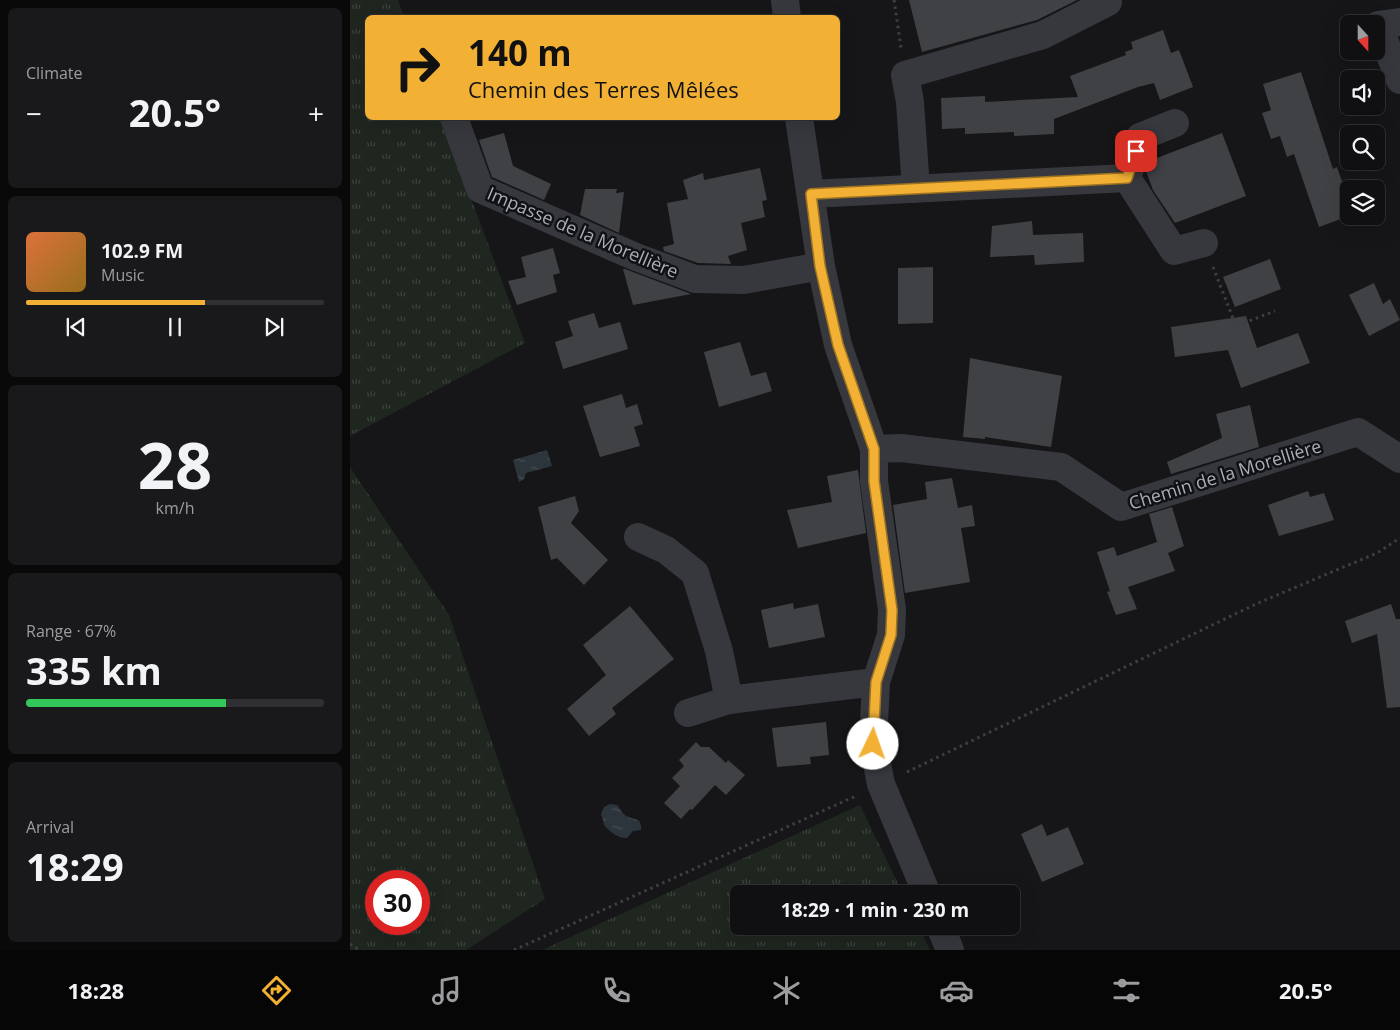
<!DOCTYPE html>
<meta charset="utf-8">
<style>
:root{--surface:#101012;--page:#19191b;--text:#f1f3f6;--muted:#9c9d9f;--line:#303032;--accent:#f2b134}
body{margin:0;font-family:"Open Sans",sans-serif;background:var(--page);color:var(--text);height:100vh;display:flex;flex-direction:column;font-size:19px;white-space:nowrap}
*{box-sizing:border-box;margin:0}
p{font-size:16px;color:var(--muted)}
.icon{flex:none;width:28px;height:28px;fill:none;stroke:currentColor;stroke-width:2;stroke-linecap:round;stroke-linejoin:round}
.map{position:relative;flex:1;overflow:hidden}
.drawer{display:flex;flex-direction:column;gap:8px;padding:8px;background:#09090a;width:350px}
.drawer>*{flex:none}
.banner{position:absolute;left:15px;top:15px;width:475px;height:105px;border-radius:8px;box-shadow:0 5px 20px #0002,0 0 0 1px var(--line);background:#f2b134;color:#111;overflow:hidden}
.needle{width:32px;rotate:159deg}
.controls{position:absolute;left:990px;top:15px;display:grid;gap:10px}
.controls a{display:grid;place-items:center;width:45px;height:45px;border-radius:8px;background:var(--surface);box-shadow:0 5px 20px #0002,0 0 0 1px var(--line);font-size:25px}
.speed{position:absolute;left:15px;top:870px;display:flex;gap:10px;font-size:25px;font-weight:700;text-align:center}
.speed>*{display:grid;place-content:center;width:65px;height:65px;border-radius:50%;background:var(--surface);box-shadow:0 5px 20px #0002,0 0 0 1px var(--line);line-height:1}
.speed .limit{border:8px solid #d22;background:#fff;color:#111}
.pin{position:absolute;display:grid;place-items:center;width:42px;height:42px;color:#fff;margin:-21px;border-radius:10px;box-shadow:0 2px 8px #0006}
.me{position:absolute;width:55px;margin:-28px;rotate:3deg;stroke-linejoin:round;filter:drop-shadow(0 0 4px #0008)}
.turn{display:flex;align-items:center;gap:18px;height:105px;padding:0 20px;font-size:22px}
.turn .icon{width:65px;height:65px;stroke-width:2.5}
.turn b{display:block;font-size:35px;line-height:42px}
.big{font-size:38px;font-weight:700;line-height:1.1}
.drawer .tile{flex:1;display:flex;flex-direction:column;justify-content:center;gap:8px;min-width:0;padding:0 18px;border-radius:8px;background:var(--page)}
.drawer .dial{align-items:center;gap:0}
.dial b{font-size:65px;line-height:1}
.song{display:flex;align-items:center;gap:15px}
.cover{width:60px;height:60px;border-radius:8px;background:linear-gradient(135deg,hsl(20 70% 55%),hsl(40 70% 35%))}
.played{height:5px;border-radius:2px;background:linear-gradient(90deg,var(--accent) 60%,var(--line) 60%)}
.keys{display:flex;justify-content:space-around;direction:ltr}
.heat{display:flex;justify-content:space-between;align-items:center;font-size:28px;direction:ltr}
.charge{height:8px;border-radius:4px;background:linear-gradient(90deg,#34c759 67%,var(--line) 0)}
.trip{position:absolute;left:380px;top:885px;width:290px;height:50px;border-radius:8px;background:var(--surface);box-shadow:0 5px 20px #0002,0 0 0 1px var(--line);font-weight:700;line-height:50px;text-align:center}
.menu{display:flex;height:80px;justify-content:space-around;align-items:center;background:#060607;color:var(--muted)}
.menu .icon{width:35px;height:35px}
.menu .active{color:var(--accent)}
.menu b{font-size:22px;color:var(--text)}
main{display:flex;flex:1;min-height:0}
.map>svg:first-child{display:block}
.grass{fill:url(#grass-tufts);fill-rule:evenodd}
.water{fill:url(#water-ripples)}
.building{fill:#404145}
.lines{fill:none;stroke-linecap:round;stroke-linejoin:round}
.path{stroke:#3d3f44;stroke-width:3;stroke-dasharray:2.5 4;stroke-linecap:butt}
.minor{stroke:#37383d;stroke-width:28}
.route-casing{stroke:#9d7322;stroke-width:12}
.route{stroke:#f2b134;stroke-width:9}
.labels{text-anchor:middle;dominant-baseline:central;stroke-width:5;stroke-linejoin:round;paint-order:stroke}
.street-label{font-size:18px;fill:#a8adb8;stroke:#111113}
</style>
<main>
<section class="drawer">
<div class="tile"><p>Climate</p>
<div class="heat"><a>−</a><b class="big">20.5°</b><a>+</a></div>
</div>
<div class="tile">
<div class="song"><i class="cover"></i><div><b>102.9 FM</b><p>Music</p></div></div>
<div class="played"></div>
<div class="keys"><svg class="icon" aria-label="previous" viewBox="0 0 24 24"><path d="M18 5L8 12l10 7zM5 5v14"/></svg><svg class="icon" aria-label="pause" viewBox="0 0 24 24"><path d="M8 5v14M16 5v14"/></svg><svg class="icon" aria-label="next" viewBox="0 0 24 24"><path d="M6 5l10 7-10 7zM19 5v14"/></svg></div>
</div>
<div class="tile dial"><b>28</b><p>km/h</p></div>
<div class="tile"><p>Range · 67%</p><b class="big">335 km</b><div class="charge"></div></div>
<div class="tile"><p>Arrival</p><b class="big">18:29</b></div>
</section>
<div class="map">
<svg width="1050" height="950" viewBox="0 0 1050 950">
<defs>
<pattern id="grass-tufts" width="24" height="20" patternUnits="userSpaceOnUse" patternTransform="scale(1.25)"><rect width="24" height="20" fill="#1e261f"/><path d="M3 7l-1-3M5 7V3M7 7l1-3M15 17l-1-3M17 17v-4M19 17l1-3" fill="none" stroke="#3c433d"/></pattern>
<pattern id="water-ripples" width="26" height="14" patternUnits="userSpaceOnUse" patternTransform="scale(1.25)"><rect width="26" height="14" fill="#2c353c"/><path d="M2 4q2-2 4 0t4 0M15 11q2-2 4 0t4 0" fill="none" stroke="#485056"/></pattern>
</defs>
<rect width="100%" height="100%" fill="#161618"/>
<!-- grass -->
<path class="grass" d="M0 0H48L54 17 18 18V118H91L175 343 0 436Z
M0 467 99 615 195 899 116 950H0ZM26 881H69V924H26Z
M510 805 553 894H389V926H568L580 950H192Z"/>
<!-- water -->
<path class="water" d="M197 450 202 466 176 473 174 479 169 482 163 460Z
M260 804 267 805C270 808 272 813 275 815 283 821 292 816 291 830L283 831 277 838C270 839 260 832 255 826 253 823 253 818 251 814L254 807Z"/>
<!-- building -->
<path class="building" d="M559 0H727L687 20 572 52Z
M813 30 821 53 829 50 843 87 810 100 804 83 788 87 704 119V134L664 136V132L615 134V128L592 129 591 98 635 96V102L728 97 720 76 776 55 775 52 783 49 781 42Z
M951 72 983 169 987 167 993 184 999 182V216L969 227 944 154 937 157 930 136 921 139 912 113 921 110 913 84Z
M154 133 163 166 201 184 194 200 142 177 129 140Z
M872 133 896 196 825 223 803 190 796 171 799 161Z
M410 168 417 200 412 201 415 217 391 223 397 250 378 256 381 264 348 263 314 251 313 247 324 244 317 203 338 199 333 180 353 173 354 180Z
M235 189H267L266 193 274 192 269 233 230 215Z
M682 221 683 235 733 233 734 262 685 265 684 255 640 257 642 226Z
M203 248 210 273 203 275 207 292 167 305 158 281 176 277 171 257Z
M920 259 931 289 885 307 873 277Z
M583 267V323L548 324V268Z
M273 269H275L341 294 283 305Z
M1024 283 1033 304 1040 299 1050 320 1019 336 999 295Z
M244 313 249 328 270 322 278 349 213 369 205 342 223 336 218 321Z
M896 316 907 348 948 333 960 363 891 388 878 350 825 357 821 327Z
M390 342 401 376 416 372 422 391 369 407 354 352Z
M620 358 712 376 701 447 635 437V439L613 437Z
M272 394 276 408 287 404 293 424 284 427 290 446 250 457 233 406Z
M900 405 909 447 821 474 817 462 872 438 866 414Z
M508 470 516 533 448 548 437 510 482 502 477 476Z
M602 478 608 508 622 505 625 526 611 528 620 582 555 593 543 505 577 499 575 482Z
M958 491 960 497 974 493 984 520 929 536 918 505Z
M225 496 229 511 221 523 258 560 234 585 207 558 201 560 188 507Z
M822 507 834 546 818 553 825 571 778 587 787 609 766 615 757 592 760 591 747 552 764 547 767 556 807 542 799 514Z
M443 603 444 609 468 604 475 637 419 648 411 610Z
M1041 604 1046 619H1050V707L1037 708 1027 634 1002 643 995 621Z
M280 606 324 659 262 708 266 714 239 736 217 709 256 675 233 645Z
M476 722 479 755 460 757 461 764 427 767 422 728Z
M346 742 351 747H359L376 763 378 760 395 775 376 795 365 785 342 810 340 809 331 819 314 803 330 786 322 778 334 766 329 760Z
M692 824 697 836 718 827 734 864 692 882 671 834Z"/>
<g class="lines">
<!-- path -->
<path class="path" d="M544 0 551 48
M863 267 886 326 925 311
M557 772 906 604 1027 553 1050 538
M0 944 9 950
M164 950 508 795"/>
<!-- minor -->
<path class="minor" d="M435 0 437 18
M1050 22 1028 25 1050 80
M104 118 130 189 286 257 345 279 394 280 471 266
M449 118 471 266 488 345 524 449V481L542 610 541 635 526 682 523 744 531 784 577 894
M777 178 790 137 825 123
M566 189 560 102 555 75 693 35 758 2
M461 194 777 178 824 251 854 243
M524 449 551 448 711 467 771 507 1008 432 1050 459
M288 537 316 550 345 573 369 651 379 700
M338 713 379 700 526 682
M590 926 600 950"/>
</g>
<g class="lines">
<!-- route casing -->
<g class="route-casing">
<path id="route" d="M523 744 526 682 541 635 542 610 524 481V449L488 345 470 266 461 194 777 178 786 151"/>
</g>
<!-- route -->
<use href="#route" class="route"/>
</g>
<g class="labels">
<!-- street labels -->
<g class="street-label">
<text transform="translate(233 232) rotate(23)">Impasse de la Morellière</text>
<text transform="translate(875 474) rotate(-17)">Chemin de la Morellière</text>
</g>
</g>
</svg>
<div class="controls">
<a><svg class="needle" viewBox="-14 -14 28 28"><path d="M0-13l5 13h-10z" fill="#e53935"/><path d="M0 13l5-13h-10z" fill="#9c9d9f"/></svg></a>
<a><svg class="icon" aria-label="sound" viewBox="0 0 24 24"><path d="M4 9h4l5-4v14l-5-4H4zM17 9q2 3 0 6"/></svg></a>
<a><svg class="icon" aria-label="search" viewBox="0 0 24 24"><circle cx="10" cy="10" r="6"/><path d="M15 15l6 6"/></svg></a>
<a><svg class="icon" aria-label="layers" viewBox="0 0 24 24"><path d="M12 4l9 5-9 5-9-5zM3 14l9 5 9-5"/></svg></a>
</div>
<div class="speed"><div class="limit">30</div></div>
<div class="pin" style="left:786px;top:151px;background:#d93025"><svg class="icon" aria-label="arrive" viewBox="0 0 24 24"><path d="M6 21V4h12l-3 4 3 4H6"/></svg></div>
<svg class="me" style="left:523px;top:744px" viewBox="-20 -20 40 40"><circle r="19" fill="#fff"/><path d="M0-13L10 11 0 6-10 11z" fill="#f2b134"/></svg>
<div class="trip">18:29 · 1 min · 230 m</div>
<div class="banner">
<div class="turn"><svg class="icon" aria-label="right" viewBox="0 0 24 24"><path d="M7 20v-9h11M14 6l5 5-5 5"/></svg><div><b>140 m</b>Chemin des Terres Mêlées</div></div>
</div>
</div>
</main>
<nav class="menu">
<b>18:28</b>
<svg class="icon active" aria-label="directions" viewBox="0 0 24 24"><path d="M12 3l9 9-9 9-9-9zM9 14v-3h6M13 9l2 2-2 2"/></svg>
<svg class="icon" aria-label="music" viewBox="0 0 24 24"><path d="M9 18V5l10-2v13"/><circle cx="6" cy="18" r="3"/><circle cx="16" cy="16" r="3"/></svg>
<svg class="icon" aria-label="phone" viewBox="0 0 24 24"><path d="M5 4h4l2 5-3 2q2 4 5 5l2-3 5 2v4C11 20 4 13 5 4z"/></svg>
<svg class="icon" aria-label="climate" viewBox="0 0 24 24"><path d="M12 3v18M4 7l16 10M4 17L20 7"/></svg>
<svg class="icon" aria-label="car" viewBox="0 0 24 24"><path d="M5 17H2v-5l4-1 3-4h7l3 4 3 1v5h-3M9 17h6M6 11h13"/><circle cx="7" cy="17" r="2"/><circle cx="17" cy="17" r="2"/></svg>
<svg class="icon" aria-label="filters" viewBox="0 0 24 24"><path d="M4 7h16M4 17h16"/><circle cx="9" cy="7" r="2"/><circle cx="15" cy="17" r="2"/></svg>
<b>20.5°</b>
</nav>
